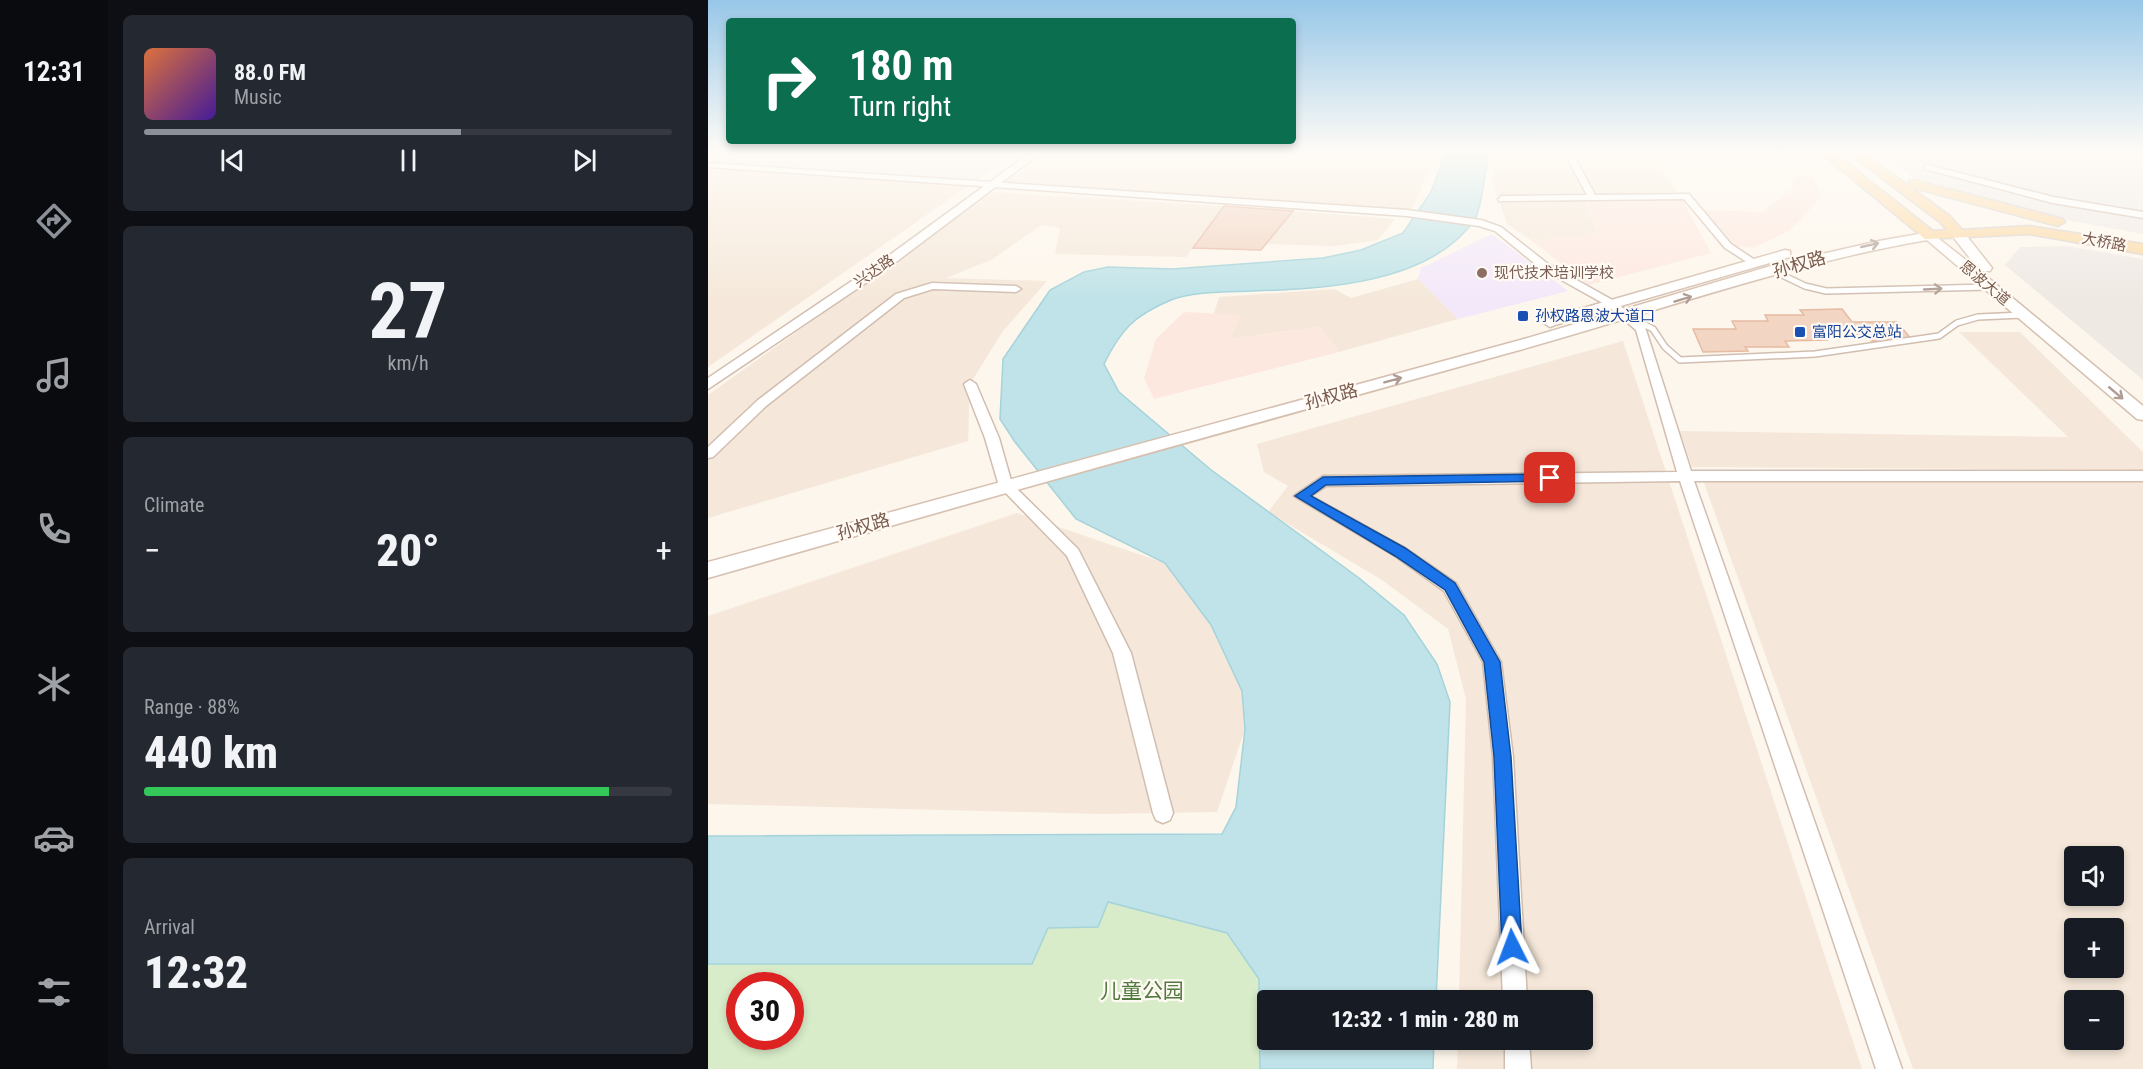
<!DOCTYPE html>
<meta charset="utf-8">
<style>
:root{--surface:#171b24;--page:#242831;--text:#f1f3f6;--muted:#9ea1a6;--line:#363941;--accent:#8c9099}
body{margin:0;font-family:"Roboto Condensed","Noto Sans SC",sans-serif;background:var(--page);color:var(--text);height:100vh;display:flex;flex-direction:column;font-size:22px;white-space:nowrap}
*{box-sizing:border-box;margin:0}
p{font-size:20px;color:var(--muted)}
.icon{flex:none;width:33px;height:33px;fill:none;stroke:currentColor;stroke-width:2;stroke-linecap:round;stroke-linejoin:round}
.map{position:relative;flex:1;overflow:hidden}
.panel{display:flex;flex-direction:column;gap:15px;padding:15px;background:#0d0f14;width:600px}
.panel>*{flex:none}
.banner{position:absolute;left:18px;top:18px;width:570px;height:126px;border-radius:6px;box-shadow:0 3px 9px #0003;background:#0b6e4f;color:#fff;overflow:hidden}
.controls{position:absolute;left:1356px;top:846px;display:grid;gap:12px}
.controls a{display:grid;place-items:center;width:60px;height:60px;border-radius:6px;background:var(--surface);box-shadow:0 3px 9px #0003;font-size:30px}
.speed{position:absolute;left:18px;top:972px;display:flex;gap:12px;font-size:30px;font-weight:700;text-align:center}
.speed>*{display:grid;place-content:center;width:78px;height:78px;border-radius:50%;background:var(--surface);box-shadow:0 3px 9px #0003;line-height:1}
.speed .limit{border:9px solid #d22;background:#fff;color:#111}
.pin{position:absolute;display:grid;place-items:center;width:51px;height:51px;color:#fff;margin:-26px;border-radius:12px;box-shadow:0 3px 9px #0006}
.me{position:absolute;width:66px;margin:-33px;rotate:357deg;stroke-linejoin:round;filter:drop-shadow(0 0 4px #0008)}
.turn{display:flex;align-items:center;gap:21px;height:126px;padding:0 24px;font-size:27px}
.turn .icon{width:78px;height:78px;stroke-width:2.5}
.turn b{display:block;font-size:42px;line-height:51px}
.big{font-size:45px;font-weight:800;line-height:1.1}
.panel .card{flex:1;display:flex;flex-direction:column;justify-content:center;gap:9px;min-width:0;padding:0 21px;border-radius:9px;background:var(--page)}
.panel .dial{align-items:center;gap:0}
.dial b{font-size:78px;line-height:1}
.song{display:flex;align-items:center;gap:18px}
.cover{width:72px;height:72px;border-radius:9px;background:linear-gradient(135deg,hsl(20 70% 55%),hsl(260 70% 35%))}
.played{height:6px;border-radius:3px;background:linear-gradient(90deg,var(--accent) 60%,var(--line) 60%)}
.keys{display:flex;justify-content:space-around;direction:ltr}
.heat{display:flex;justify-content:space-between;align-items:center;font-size:33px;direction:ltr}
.charge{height:9px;border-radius:4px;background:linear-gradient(90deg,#34c759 88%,var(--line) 0)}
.trip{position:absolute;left:549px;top:990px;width:336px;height:60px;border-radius:6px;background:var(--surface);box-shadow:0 3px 9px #0003;font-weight:800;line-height:60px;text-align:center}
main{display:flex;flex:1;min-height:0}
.menu{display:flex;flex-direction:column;width:108px;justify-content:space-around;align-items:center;background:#090b0e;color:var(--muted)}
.menu .icon{width:42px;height:42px}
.menu .on{color:var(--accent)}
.menu b{font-size:27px;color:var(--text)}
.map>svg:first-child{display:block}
.residential{fill:#f5e8da;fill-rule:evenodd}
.commercial{fill:#fde8e0}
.industrial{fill:#efe9e4}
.education{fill:#f3e8fa}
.green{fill:#d8ecc9;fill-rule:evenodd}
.water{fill:#bfe3e8;stroke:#a5d3da;stroke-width:1.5}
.building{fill:#f3d5c3;stroke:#e6bba3;stroke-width:1.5}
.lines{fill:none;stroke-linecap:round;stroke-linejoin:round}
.service-casing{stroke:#d1beb0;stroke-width:8}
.minor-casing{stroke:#d1beb0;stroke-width:3}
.tertiary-casing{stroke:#d1beb0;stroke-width:3}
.secondary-casing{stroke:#d6c0b0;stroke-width:3}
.primary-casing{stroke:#dad1cd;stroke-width:3}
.service{stroke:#fff;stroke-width:5}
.minor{fill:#fff;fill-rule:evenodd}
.tertiary{fill:#fff;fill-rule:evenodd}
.secondary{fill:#fff;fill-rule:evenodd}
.primary{fill:#fbd9a5;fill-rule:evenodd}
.oneway{stroke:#af9d94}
.route{fill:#1a73e8;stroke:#114b97;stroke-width:1.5}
.education-dot{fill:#8d6e63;stroke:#fffaf3;stroke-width:2}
.transit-dot{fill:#1a4fb4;stroke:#fffaf3;stroke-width:2}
.labels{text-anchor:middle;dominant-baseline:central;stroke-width:4.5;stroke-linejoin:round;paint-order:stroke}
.far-street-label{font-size:15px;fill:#7a5c4d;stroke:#fffaf3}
.far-education-label{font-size:15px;fill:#785e54;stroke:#fffaf3;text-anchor:start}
.far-transit-label{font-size:15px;fill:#164399;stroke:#fffaf3;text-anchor:start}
.street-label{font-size:18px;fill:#7a5c4d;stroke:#fffaf3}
.near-park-label{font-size:21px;fill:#537a41;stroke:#fffaf3}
</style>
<main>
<nav class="menu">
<b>12:31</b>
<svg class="icon on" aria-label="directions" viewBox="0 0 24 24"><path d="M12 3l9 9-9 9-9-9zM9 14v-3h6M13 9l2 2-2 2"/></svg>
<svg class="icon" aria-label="music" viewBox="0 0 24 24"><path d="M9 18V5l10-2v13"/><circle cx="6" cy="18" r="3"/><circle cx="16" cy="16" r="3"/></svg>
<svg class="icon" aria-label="phone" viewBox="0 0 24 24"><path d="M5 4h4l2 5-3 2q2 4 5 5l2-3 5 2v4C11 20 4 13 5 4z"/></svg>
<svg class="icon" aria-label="climate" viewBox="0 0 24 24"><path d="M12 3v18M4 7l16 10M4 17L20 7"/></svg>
<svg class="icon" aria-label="car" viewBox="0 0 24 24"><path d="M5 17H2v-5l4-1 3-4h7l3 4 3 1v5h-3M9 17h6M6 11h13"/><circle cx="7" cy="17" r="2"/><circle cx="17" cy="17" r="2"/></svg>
<svg class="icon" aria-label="filters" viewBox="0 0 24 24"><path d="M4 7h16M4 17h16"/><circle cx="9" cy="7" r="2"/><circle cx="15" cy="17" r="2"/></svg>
</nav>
<section class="panel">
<div class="card">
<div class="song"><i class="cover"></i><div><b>88.0 FM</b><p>Music</p></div></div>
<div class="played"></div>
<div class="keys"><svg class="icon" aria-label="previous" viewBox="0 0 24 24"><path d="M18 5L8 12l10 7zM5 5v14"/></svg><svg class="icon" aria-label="pause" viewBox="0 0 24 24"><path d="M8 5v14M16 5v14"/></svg><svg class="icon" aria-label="next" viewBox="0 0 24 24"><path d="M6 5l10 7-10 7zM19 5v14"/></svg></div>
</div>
<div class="card dial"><b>27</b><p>km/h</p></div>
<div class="card"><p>Climate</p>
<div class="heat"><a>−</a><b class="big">20°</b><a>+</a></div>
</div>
<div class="card"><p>Range · 88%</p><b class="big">440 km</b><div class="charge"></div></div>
<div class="card"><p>Arrival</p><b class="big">12:32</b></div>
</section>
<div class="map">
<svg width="1435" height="1069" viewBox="0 0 1435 1069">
<rect width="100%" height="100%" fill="#fdf6ec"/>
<!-- residential -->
<path class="residential" d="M340 152H729L704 209 299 182Z
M789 152H942L969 192 875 195 889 234 823 240 799 224 784 180Z
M0 165 263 184 0 367Z
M285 192 516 206 478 257 347 254 352 228 333 225 285 259 238 278 339 281 295 331 262 384 260 441 0 518V448L129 342 0 447V395Z
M585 211 687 219 670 240 626 246 558 244Z
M710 279 750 319 631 352 612 327 521 339 506 313 511 297 627 289 643 298Z
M1251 332H1312L1435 452V470L984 467 972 431 1360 437Z
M915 341 1154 1069H749L750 1040H874V1000H751L758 699 740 629 674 580 560 512 580 486 556 472 549 444Z
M995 480 1435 482V1069H1205ZM1366 856H1406V896H1366ZM1366 928H1406V968H1366ZM1366 1000H1406V1040H1366Z
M309 513 457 563 503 625 534 691 537 729 509 812 393 814 0 804V616Z"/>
<!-- commercial -->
<path class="commercial" d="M1103 173 1113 197 1081 231 1044 248 1028 246 996 210 1054 212 1085 188V178Z
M974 199 1003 253 880 285 823 240 889 234 878 202Z
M476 312 533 315 522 339 612 327 631 352 446 399 436 378 448 339Z"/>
<!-- industrial -->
<path class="industrial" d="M20 152H310L263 184 0 165Z
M1172 152H1435V234L1358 220 1204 177Z
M1358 246 1435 259V380L1297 265 1312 247Z"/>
<!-- education -->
<path class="education" d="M784 234 860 291 750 319 710 279 713 268Z"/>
<!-- green -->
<path class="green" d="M399 902 518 933 551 979 552 1069H0V964H323L340 928 390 927ZM32 986H82V1036H32Z"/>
<!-- water -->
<path class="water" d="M738 152H781C777 167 774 209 767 219 723 284 615 289 545 291 521 292 484 291 463 300 427 315 413 329 396 364L411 392 502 469 651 578 696 615 729 664 742 702 728 1000H560V1040H726L725 1069H552L551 979 519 933 400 902 390 927 340 928 324 964H0V836L514 834 528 807 537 729 534 691 503 625 457 563 368 519 307 442 292 419 295 359 342 290 376 272 400 267 464 269 615 258 653 250 695 233 723 192Z"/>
<!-- building -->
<path class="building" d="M516 206 585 211 553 250 485 248Z
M1134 309 1144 322H1189L1205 341H1163L1159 335H1115L1119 340 1077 341 1081 347H1037L1040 351 995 352 985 329H1028L1024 321H1060L1057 315H1096L1092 310Z"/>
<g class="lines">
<!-- service casing -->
<g class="service-casing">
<path id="service" d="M1066 271 1097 286 1118 291 1281 287
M923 318 945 329 957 347 972 360 1107 354 1231 336 1249 323 1270 317 1315 315"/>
</g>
<!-- minor casing -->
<g class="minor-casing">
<path id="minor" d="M856 152H864L887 195 981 194 1023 244 1050 262 1042 264 1017 248 976 199 791 201 790 199 794 196 879 195Z
M0 163 699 210 773 220 793 227 840 264 908 302 937 327 983 471H1435V481H986L1194 1069H1168L972 481 618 486 603 496 697 548 748 583 793 662 805 757 819 1000H795L785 757 775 662 736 591 687 556 586 496 615 476 969 472 928 330 900 306 832 268 787 231 771 226 699 216 0 167Z
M1220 165 1345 197 1435 212V218L1345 203 1217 169V165Z
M224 283 308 286 313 289 308 292 225 289 196 298 58 406 5 457 0 458V447L50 400 188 294Z
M262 380 268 384 291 438 304 484 370 549 423 653 465 813 462 820 455 823 448 820 445 813 405 653 359 556 291 486 277 438 256 384Z
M797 1040H821L823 1069H797Z"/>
</g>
<!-- tertiary casing -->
<g class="tertiary-casing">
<path id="tertiary" d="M0 152H9L0 157Z
M323 152H334L180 268 0 389V378L172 262Z"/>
</g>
<!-- secondary casing -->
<g class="secondary-casing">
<path id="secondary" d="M1249 229 1254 230 1284 268 1282 271H1272L1435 406V420L1429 419 1219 240C1079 264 945 313 808 351 538 425 269 501 0 578V562L816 339 1066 265 1171 241 1222 232 1272 271 1242 233Z
M1077 250 1082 251V257L847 325 842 327 834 322 837 319Z"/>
</g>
<!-- primary casing -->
<g class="primary-casing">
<path id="primary" d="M1112 152H1125L1225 231 1239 230 1232 222 1139 152H1153L1201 186V181L1206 180 1355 219 1357 222 1350 226 1202 187 1242 216 1254 230 1321 226 1435 244V254L1321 234 1217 239Z"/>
</g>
<!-- service -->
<use href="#service" class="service"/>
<!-- minor -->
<use href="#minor" class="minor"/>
<!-- tertiary -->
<use href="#tertiary" class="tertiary"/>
<!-- secondary -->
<use href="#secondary" class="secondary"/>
<!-- primary -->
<use href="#primary" class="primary"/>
</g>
<!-- one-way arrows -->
<defs><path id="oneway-shaft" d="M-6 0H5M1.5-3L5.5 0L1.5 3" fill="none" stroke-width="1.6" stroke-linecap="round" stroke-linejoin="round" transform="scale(1.5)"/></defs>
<g class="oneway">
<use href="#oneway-shaft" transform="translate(1162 245) rotate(-13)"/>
<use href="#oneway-shaft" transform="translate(1225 289) rotate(-3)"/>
<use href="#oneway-shaft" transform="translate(975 299) rotate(-17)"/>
<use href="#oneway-shaft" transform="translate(685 380) rotate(-15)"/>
<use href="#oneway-shaft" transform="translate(1408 393) rotate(40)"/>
</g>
<!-- sky -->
<linearGradient id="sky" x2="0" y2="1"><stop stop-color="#97c7e8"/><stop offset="0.5" stop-color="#fefbf6"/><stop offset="1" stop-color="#fefbf6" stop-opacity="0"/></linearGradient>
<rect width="1435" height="301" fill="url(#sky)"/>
<!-- route -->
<path class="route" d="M842 474 848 478 846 481 618 485 603 496 697 548 747 583 792 662 803 757 814 947 811 954 804 957 797 954 794 947 786 757 776 662 737 590 687 556 587 496 615 477Z"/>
<!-- markers -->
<circle class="education-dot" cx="774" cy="273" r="6"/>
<g class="transit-dot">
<rect x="809" y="310" width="12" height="12" rx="3"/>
<rect x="1086" y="326" width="12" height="12" rx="3"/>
</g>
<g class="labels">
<!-- far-street labels -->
<g class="far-street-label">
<text transform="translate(1396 242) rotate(11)">大桥路</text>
<text transform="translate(166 271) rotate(-35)">兴达路</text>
<text transform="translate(1277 283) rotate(40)">恩波大道</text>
</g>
<!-- far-education labels -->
<g class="far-education-label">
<text x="786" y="273">现代技术培训学校</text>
</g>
<!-- far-transit labels -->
<g class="far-transit-label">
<text x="827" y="316">孙权路恩波大道口</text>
<text x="1104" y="332">富阳公交总站</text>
</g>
<!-- street labels -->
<g class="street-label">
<text transform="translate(1091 264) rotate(-16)">孙权路</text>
<text transform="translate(623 396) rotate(-15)">孙权路</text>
<text transform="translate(155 526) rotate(-16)">孙权路</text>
</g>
<!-- near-park labels -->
<g class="near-park-label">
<text x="434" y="991">儿童公园</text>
</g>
</g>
</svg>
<div class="controls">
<a><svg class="icon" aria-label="sound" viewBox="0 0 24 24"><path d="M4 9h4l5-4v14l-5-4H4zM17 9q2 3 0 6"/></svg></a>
<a>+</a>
<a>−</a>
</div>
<div class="speed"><div class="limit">30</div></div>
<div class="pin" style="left:842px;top:478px;background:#d93025"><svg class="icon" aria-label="arrive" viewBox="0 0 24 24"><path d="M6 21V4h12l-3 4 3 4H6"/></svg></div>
<svg class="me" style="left:804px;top:947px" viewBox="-20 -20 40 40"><path d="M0-17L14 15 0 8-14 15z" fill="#1a73e8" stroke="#fff" stroke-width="4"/></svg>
<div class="trip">12:32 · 1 min · 280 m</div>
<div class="banner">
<div class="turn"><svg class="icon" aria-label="right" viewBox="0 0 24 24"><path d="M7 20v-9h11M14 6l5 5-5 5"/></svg><div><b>180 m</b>Turn right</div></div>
</div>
</div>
</main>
